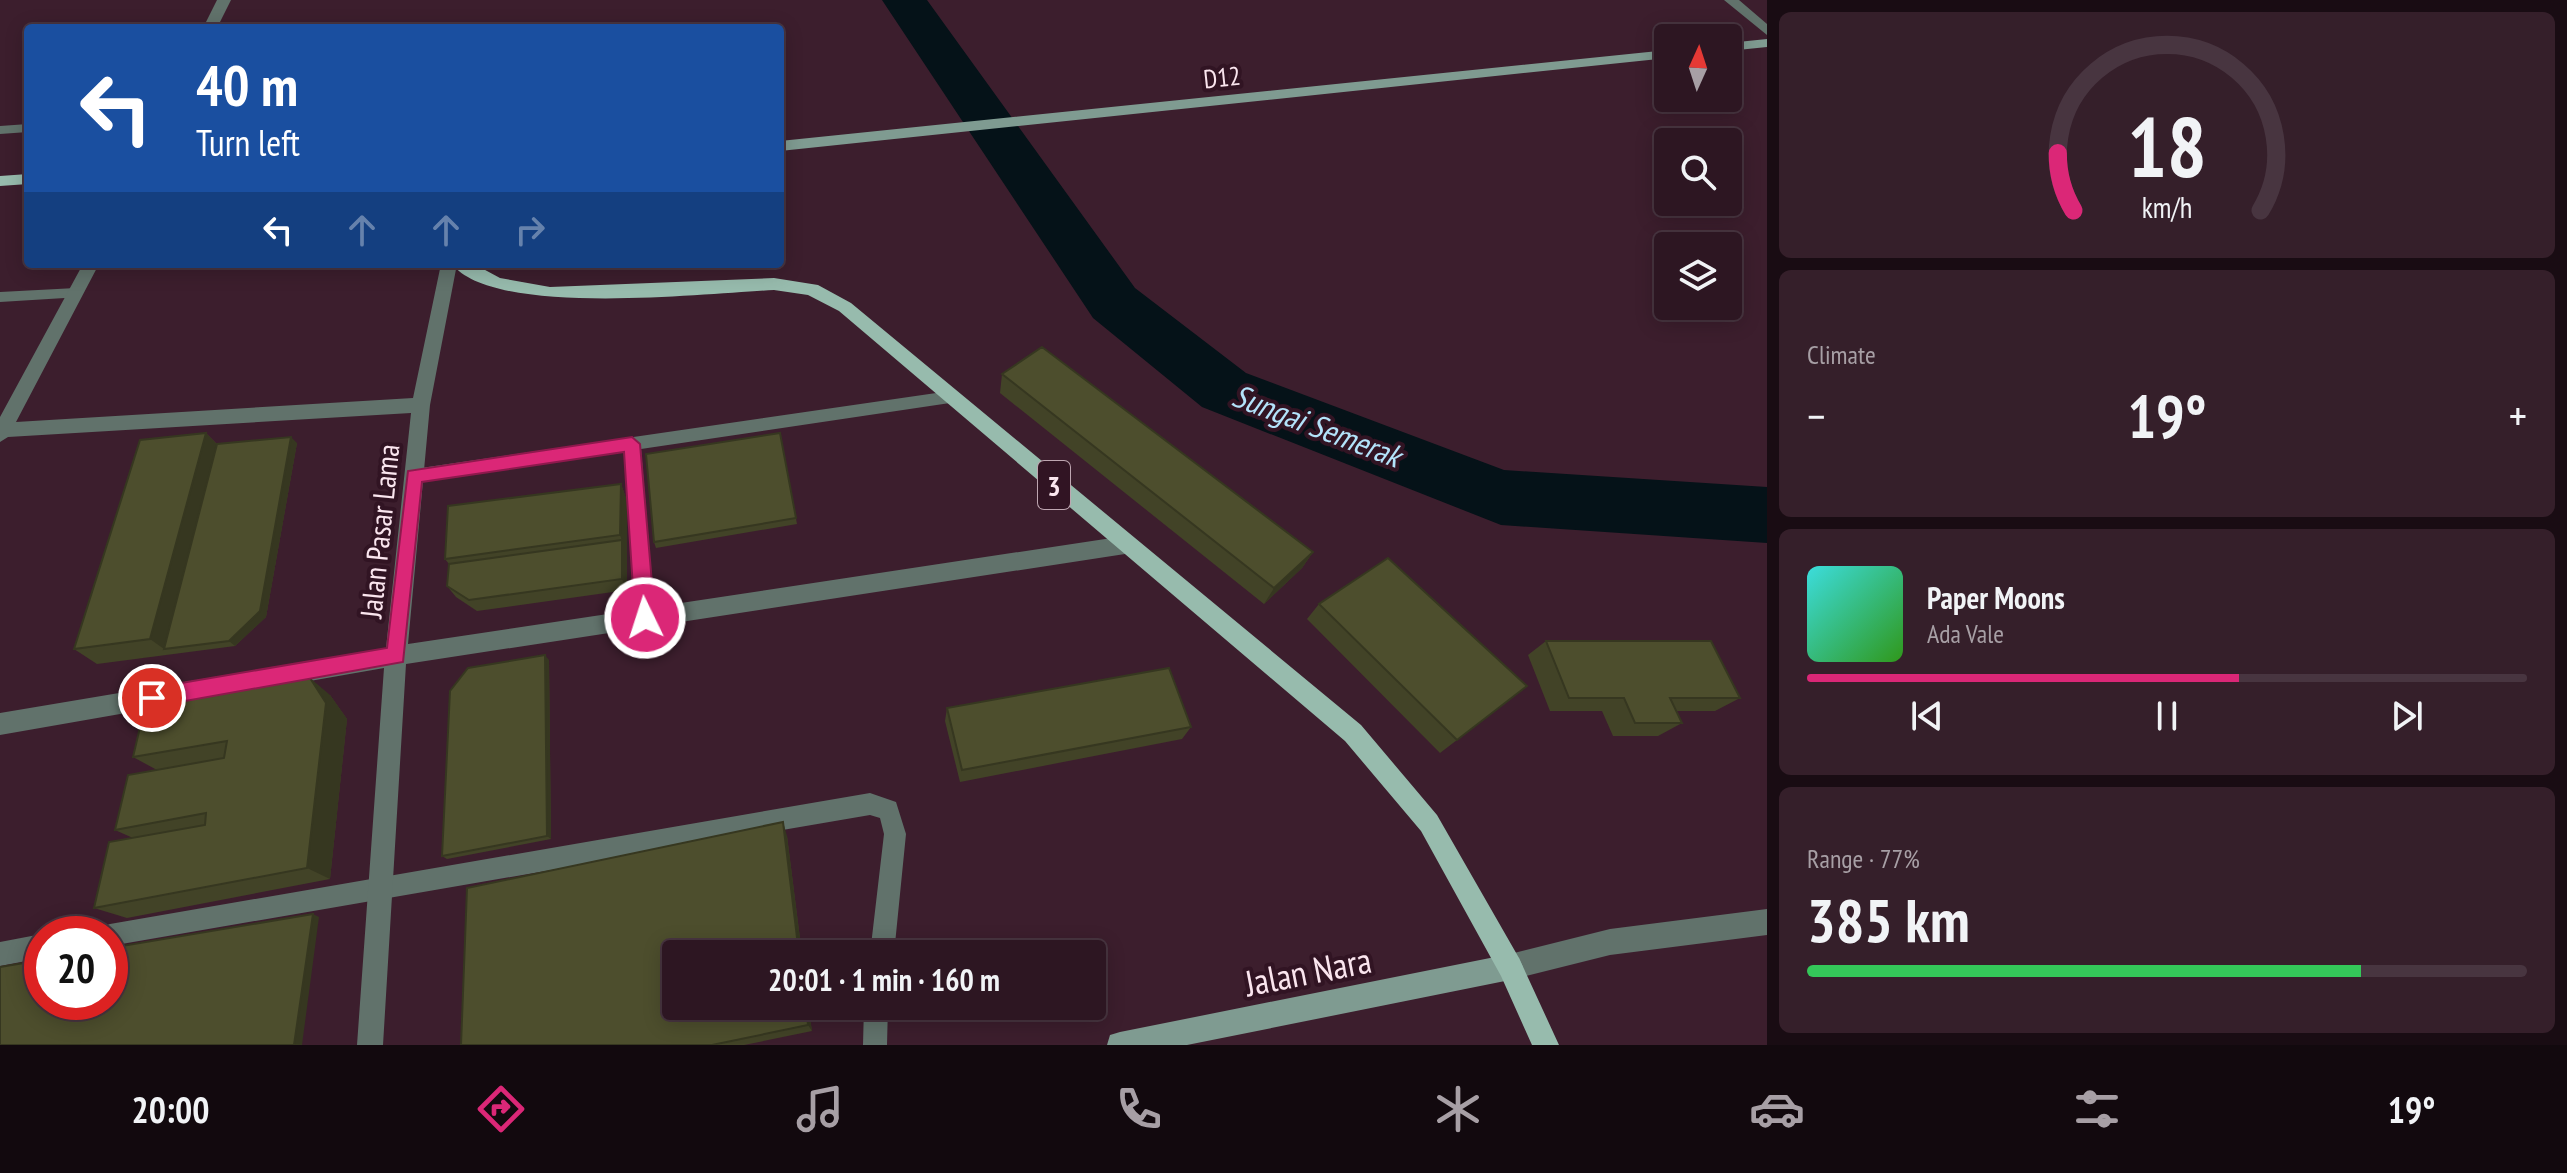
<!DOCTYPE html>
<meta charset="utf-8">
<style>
:root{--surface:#2d1622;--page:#351f2a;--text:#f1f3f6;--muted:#a79fa5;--line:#483540;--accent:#db2777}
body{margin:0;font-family:"PT Sans Narrow",sans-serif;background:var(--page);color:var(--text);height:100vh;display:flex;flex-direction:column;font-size:30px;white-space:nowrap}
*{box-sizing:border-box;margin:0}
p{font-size:26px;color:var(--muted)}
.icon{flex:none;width:44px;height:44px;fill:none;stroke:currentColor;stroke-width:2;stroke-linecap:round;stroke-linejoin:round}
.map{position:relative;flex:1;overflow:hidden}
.side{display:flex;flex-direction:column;gap:12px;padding:12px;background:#190c13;width:800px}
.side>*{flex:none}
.hud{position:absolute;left:24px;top:24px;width:760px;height:244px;border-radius:8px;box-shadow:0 4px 20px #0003,0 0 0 2px var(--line);background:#1a4fa0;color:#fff;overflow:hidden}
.needle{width:52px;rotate:3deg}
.controls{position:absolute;left:1654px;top:24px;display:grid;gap:16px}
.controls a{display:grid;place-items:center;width:88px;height:88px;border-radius:8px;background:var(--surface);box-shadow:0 4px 20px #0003,0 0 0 2px var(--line);font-size:40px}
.speed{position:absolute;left:24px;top:916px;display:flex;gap:16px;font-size:40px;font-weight:700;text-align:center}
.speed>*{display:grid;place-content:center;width:104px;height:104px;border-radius:50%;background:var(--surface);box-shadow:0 4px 20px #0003,0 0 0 2px var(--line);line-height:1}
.speed .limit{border:12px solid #d22;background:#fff;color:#111}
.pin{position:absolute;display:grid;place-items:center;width:68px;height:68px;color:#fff;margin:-34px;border:4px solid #fff;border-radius:50%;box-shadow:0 2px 8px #0007}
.me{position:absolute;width:88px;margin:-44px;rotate:356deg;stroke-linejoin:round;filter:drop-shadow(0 0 6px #0008)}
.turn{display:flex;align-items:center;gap:28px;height:168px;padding:0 40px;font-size:36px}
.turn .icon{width:104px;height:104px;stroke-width:2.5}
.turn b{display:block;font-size:56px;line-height:68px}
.lanes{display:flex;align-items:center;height:76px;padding:0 40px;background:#0003;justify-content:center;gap:40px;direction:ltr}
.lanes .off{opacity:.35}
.big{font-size:60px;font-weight:700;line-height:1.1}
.side .tile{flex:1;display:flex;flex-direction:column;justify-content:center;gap:12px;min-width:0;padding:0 28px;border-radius:12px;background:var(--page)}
.side .dial{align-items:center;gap:0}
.dial svg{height:208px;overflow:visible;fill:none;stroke:var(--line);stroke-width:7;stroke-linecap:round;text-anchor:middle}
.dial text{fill:var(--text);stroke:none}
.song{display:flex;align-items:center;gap:24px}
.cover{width:96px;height:96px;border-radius:12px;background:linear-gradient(135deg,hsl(180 70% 55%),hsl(110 70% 35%))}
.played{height:8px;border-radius:4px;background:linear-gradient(90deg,var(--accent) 60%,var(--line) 60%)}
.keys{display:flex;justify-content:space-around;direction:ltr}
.heat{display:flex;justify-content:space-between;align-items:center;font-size:44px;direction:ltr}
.charge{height:12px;border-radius:6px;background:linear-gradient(90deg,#34c759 77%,var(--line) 0)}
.trip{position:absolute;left:662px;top:940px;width:444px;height:80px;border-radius:8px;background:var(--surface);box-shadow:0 4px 20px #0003,0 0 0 2px var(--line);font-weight:700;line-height:80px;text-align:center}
.tab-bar{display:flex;height:128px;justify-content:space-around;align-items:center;background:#12090e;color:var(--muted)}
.tab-bar .icon{width:56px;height:56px}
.tab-bar .current{color:var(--accent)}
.tab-bar b{font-size:36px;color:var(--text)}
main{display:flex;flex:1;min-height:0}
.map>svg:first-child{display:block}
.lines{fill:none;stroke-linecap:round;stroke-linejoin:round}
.river{fill:#051218;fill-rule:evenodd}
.lane{fill:#61726b;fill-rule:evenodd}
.street{fill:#61726b;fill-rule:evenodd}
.secondary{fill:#7f9b91;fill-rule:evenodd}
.primary{fill:#97bbad;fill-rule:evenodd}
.wall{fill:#424327}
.shaded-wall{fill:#363720}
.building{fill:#4d4e2d;stroke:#363720;stroke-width:2}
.route{fill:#db2777;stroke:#8e194d;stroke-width:2}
.labels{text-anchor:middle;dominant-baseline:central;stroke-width:8;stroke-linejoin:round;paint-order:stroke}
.far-street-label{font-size:26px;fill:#fae5ee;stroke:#311423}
.shield{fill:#311423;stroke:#bea6b1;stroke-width:2}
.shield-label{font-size:28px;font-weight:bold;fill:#fae5ee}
.street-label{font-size:30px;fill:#fae5ee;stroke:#311423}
.water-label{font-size:32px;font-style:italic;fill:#b3e3fa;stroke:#311423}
.near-street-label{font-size:36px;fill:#fae5ee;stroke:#311423}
</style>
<main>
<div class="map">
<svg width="1767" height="1045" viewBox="0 0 1767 1045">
<rect width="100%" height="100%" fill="#3c1e2d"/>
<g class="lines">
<!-- river -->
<path class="river" d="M882 0H927L1135 288 1246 373 1504 470 1767 487V543L1501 525 1202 407 1093 318Z"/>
<!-- lane -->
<path class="lane" d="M28 124V132L0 134V126Z
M76 288 81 289V297L0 302V292Z
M950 391 958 397 950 403 641 449 655 618 652 624 645 627 638 624 635 618 624 452 414 483 408 481 405 476 408 471 414 469Z
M870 793 896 802 906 834 894 954H870L884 834 880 818 870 815 110 946V934H99L102 927 110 924Z
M42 934V958L0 966V942Z
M864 1006H888L887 1045H863Z"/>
<!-- street -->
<path class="street" d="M217 0H231L217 28H203Z
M1724 0H1739L1767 24V35Z
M83 264H99L16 422 413 398 441 264H457L430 405 408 644 1125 536 1132 539 1135 545 1132 551 1125 554 406 664 383 1045H357L384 668 0 735V713L386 648 411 413 8 437 0 442V417Z
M1767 909V935L1610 955 1510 980 1501 976 1497 967 1501 958 1510 954 1610 929Z"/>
<!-- secondary -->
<path class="secondary" d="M1767 39V47L1728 51V43Z
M1668 50V58L780 151V141Z
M1510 954 1519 958 1523 967 1519 976 1510 980 1187 1045H1107L1110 1035 1120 1032Z"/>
<!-- primary -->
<path class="primary" d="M28 174V184L0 186V176Z
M452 264H474L500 278 550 287 774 278 818 285 851 303 1361 725 1437 815 1519 958 1559 1045H1532L1501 976 1421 831 1345 741 839 311 808 295 774 290C707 293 494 318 452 264Z"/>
</g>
<!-- wall -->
<path class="wall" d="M1002 374 1313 552 1302 568 1264 604 1000 393Z
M206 433 217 444 297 443 266 617 235 646 97 664 74 649Z
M780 433 797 524 656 548 654 542Z
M621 484 627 501V590L477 611 456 597 447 586 449 564 445 559Z
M1319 604 1457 740 1440 753 1307 619Z
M1546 641 1740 698 1715 711H1676L1682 723 1658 736H1613L1602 711H1550L1528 655Z
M549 660 551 839 447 859 442 856Z
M330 695 347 719 330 879 127 918 94 908 133 838 115 830 157 770 133 757Z
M947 708 1191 727 1182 739 960 782 945 721Z
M787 836 802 954H676L808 1006 812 1031 744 1045H461Z"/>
<!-- shaded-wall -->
<path class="shaded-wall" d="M206 433 223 451 164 649 150 639Z
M291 437 297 443 266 617 235 646 229 641Z
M621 484 627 501V590L622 579V541L620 535Z
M1313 552 1302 568 1264 604 1274 588Z
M545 655 549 660 551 839 547 836Z
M310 678 330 695 347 719 330 879 307 868Z
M783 822 787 836 802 954H799Z
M313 914 319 917 302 1045H294Z
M806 1006H808L812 1031 808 1025Z"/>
<!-- building -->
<path class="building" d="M1042 347 1313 552 1274 588 1002 374Z
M206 433 150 639 74 649 140 440Z
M780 433 796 518 654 542 646 454Z
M291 437 260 611 229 641 164 649 217 444Z
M621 484 620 535 445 559 448 506Z
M622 540V579L469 600 447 586 449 564Z
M1388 558 1527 686 1457 740 1319 604Z
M1546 641H1711L1740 698H1670L1682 723H1635L1624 698H1569Z
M545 655 547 836 442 856 450 691 468 668Z
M1169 668 1191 727 962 770 947 708Z
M310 678 326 703 307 868 94 908 109 842 205 825 206 813 115 830 128 775 224 758 227 741 133 757 145 706Z
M783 822 799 954H676V1006H806L808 1025 712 1045H461L467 888Z
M313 914 294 1045H0V967L42 960V1002H110V948Z"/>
<!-- route -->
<path class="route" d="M632 437 640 444 655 618 652 624 645 627 635 618 624 452 422 482 403 662 152 707 145 705 142 698 145 691 152 688 387 648 408 471Z"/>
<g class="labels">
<!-- far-street labels -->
<g class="far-street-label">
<text transform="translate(1222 77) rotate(-6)">D12</text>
</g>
<!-- shield labels -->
<rect class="shield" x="1038" y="461" width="32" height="48" rx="6"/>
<g class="shield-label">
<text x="1054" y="485">3</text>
</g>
<!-- street labels -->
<g class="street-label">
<text transform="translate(379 531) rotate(-84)">Jalan Pasar Lama</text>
</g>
<!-- water labels -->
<g class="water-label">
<text transform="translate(1317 425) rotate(21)">Sungai Semerak</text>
</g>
<!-- near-street labels -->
<g class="near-street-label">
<text transform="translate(1308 971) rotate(-11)">Jalan Nara</text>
</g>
</g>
</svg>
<div class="controls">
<a><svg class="needle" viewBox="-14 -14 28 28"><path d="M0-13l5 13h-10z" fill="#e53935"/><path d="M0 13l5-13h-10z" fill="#a79fa5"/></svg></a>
<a><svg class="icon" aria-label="search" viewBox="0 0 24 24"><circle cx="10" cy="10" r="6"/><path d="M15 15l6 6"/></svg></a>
<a><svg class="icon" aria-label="layers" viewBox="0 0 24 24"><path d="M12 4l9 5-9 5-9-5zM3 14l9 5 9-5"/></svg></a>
</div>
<div class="speed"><div class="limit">20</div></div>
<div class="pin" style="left:152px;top:698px;background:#d93025"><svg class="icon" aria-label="arrive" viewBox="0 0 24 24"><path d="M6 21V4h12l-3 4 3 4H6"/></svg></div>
<svg class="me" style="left:645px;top:618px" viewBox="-20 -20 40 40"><circle r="17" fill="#db2777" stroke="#fff" stroke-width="3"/><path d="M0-11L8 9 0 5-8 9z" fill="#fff"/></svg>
<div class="trip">20:01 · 1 min · 160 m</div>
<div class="hud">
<div class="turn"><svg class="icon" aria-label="left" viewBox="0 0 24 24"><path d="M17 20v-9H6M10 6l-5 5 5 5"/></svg><div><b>40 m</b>Turn left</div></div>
<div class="lanes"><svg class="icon" aria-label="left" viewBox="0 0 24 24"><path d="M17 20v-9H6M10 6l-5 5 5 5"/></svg><svg class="icon off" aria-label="ahead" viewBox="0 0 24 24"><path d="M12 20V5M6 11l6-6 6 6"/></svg><svg class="icon off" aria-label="ahead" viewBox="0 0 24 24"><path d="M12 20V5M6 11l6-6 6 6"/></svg><svg class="icon off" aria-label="right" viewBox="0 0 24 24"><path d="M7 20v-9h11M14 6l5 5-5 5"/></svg></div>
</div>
</div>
<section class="side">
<div class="tile dial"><svg viewBox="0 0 100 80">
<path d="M14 69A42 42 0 1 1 86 69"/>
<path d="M14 69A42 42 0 0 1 8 47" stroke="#db2777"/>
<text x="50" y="56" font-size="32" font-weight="700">18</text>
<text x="50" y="72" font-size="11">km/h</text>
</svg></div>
<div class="tile"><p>Climate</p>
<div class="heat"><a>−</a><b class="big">19°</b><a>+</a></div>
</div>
<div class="tile">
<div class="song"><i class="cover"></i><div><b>Paper Moons</b><p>Ada Vale</p></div></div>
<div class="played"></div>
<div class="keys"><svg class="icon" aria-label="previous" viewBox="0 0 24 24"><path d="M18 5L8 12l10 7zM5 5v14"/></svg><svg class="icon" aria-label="pause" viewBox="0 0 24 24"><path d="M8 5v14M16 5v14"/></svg><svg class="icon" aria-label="next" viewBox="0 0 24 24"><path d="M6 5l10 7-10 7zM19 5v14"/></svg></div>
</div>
<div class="tile"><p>Range · 77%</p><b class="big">385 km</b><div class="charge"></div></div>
</section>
</main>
<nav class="tab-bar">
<b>20:00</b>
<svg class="icon current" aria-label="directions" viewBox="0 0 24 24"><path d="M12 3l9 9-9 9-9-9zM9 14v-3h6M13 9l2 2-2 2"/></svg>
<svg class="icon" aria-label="music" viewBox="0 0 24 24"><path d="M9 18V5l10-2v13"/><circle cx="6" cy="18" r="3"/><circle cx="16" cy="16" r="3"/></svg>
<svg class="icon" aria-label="phone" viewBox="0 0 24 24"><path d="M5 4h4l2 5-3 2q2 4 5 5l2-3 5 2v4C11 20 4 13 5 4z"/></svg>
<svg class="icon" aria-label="climate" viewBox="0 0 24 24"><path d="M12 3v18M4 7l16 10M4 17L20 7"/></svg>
<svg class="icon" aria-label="car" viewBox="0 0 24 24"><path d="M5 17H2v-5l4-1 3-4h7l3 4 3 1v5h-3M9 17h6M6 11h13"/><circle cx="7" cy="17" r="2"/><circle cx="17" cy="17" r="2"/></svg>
<svg class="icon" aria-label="filters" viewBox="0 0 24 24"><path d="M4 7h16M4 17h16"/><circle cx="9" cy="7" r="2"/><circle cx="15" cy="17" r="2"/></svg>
<b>19°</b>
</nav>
